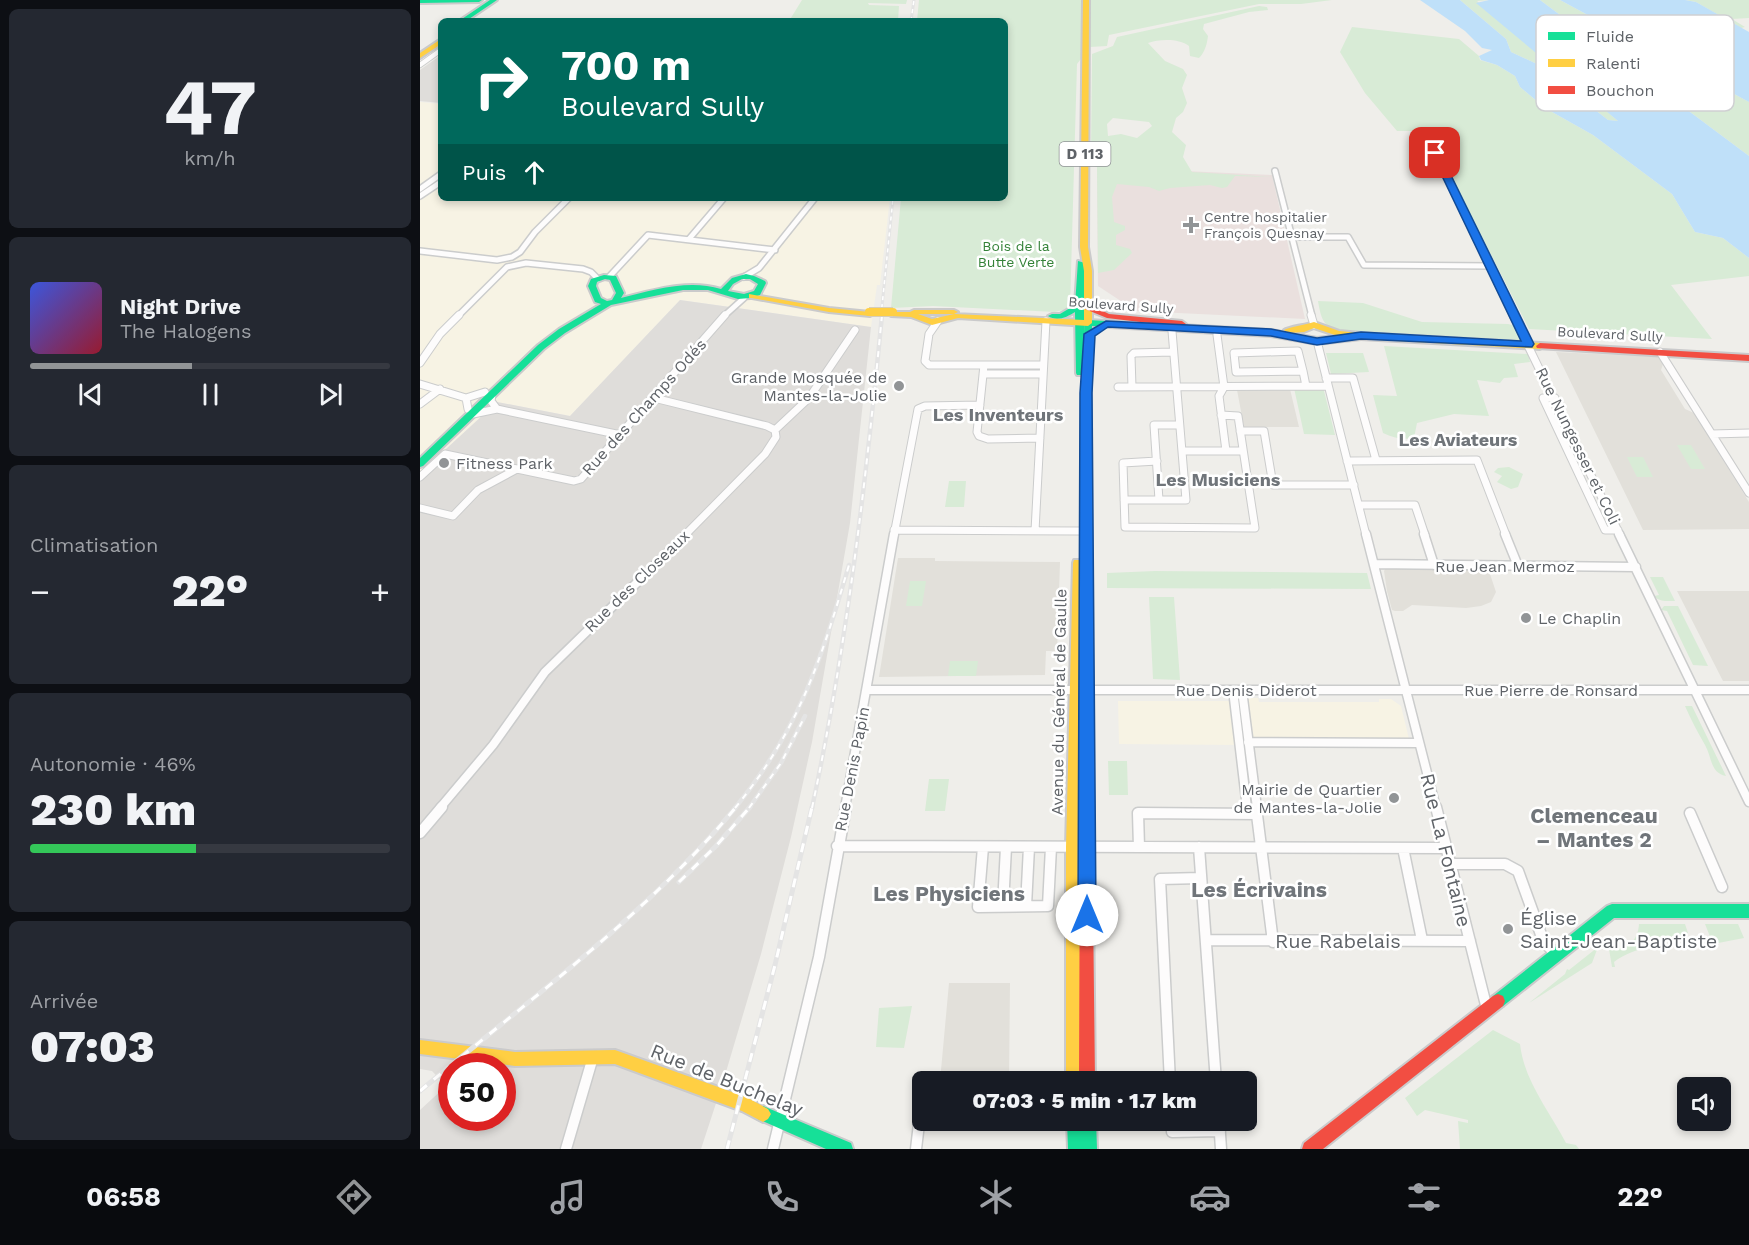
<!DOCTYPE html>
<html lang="fr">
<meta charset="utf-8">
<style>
:root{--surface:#171b24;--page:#242831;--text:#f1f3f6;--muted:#9ea1a6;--line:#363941;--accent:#919496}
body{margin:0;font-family:"Work Sans",sans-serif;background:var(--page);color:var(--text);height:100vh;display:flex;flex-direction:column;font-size:22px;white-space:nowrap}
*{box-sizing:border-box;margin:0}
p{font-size:20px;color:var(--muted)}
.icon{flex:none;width:33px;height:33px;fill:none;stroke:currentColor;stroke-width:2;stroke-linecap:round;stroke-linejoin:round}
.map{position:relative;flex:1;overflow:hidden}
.details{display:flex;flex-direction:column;gap:9px;padding:9px;background:#0d0f14;width:420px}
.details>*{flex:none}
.guide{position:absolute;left:18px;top:18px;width:570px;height:183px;border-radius:9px;box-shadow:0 3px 9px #0003;background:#00695c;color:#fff;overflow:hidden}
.buttons{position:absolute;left:1257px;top:1077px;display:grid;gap:12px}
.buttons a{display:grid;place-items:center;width:54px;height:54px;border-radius:9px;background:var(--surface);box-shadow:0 3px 9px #0003;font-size:30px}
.speed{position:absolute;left:18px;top:1053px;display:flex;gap:12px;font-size:30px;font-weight:700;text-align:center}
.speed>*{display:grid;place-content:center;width:78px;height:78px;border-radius:50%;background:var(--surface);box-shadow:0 3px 9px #0003;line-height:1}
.speed .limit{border:9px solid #d22;background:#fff;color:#111}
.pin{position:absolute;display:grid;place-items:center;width:51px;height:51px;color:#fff;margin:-26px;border-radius:12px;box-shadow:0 3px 9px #0006}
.me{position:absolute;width:66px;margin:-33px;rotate:0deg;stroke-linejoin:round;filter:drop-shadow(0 0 4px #0008)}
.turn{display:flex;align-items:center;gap:21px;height:126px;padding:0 24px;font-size:27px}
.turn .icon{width:78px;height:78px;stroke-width:2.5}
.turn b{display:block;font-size:42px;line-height:51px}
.then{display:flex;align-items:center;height:57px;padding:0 24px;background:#0003;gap:12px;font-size:22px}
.big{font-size:45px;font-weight:800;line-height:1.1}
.details .card{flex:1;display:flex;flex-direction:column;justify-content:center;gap:9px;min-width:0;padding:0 21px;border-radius:9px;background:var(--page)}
.details .dial{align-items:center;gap:0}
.dial b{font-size:78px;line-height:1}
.song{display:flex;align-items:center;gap:18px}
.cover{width:72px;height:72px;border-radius:9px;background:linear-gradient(135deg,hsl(230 70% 55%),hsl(350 70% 35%))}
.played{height:6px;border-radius:3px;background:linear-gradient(90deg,var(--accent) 45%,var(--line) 45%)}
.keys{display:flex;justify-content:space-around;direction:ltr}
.heat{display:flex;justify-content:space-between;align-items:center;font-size:33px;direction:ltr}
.charge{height:9px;border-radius:4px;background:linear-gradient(90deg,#34c759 46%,var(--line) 0)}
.trip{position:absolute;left:492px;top:1071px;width:345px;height:60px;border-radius:9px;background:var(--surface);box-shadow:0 3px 9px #0003;font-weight:800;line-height:60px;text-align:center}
.tab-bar{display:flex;height:96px;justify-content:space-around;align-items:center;background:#090b0e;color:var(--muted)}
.tab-bar .icon{width:42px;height:42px}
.tab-bar .active{color:var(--accent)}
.tab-bar b{font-size:27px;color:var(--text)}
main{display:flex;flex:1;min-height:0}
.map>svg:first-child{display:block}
.commercial{fill:#f7f3e4}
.industrial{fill:#dfddda;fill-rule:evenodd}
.education{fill:#e2e0da}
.medical{fill:#eae0de}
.green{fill:#d8ebd6;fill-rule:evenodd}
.water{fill:#bfe0f9}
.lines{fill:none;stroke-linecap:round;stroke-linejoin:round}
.street-far4-casing{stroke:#cbcccc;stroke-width:6}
.street-far3-casing{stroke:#cbcccc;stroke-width:8}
.street-far2-casing{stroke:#cbcccc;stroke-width:9}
.street-far1-casing{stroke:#cbcccc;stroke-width:11}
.street-casing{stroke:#cbcccc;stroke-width:13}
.fast-casing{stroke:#cacacb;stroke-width:4}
.slow-casing{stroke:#cacacb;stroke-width:4}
.jam-casing{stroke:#cacacb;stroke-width:4}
.street-far4{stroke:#fdfcfc;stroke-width:4.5}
.street-far3{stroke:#fdfcfc;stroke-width:5}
.street-far2{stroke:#fdfcfc;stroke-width:7}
.street-far1{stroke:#fdfcfc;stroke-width:8}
.street{stroke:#fdfcfc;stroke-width:10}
.fast{fill:#16e098;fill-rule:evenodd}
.slow{fill:#ffcf43;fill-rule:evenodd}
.jam{fill:#f24e42;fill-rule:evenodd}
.rail-far2-casing{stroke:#e4e4e4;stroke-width:3}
.rail-far1-casing{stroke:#e4e4e4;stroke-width:4.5}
.rail-casing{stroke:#e4e4e4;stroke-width:5}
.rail-far2{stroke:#fff;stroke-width:1.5;stroke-dasharray:4;stroke-linecap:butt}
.rail-far1{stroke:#fff;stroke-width:2;stroke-dasharray:6;stroke-linecap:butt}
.rail{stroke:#fff;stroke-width:3;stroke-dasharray:9;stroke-linecap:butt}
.slow-bridge-casing{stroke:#d7ceb8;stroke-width:10;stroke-linecap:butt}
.slow-bridge{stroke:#ffcf43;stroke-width:8}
.route{fill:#1a73e8;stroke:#114b97;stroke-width:1.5}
.poi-dot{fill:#919496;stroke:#fff;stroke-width:2}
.labels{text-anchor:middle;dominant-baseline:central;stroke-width:5;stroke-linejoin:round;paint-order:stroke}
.far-poi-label{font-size:14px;fill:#5f6368;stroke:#fff;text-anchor:start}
.far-park-label{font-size:14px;fill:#348238;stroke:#fff}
.far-street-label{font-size:14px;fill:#5f6368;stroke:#fff}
.shield{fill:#fff;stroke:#8f9295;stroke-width:1.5}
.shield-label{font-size:15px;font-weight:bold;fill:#5f6368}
.poi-label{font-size:16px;fill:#5f6368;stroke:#fff;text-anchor:end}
.street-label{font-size:16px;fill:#5f6368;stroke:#fff}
.neighbourhood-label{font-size:18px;font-weight:bold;fill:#70757a;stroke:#fff}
.near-street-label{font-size:20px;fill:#5f6368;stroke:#fff}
.near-poi-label{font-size:20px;fill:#5f6368;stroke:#fff;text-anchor:start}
.near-neighbourhood-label{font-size:21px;font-weight:bold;fill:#70757a;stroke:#fff}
.key{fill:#fff;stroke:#cfd0d2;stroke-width:1.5}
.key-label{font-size:16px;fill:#5f6368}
</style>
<main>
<section class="details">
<div class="card dial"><b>47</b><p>km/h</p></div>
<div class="card">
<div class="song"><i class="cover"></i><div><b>Night Drive</b><p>The Halogens</p></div></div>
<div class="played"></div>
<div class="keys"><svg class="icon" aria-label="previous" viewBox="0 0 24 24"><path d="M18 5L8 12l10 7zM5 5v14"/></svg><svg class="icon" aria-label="pause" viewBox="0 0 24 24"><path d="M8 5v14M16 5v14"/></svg><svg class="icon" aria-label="next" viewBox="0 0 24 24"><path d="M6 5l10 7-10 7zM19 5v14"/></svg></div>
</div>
<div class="card"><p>Climatisation</p>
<div class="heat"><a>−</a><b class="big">22°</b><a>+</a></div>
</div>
<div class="card"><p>Autonomie · 46%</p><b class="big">230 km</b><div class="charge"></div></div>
<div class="card"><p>Arrivée</p><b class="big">07:03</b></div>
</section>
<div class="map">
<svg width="1329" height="1149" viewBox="0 0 1329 1149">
<rect width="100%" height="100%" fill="#efeeea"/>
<!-- commercial -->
<path class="commercial" d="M0 102 21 104V198H470L460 285H457L451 327 260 300 150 416 77 402 0 473Z
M827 698H838L839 702H959V699H971L981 706 989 739H833Z
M698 701H814L819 745 699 744Z"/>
<!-- industrial -->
<path class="industrial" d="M21 55V103L0 101V70Z
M260 300 451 327 430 523 392 742 371 837 341 954 303 1082 281 1149H0V1110L26 1086 12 1071 0 1069V473L77 402 150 416ZM32 1066H82V1118H32Z"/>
<!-- education -->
<path class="education" d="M1136 352 1238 357 1243 364 1241 370 1265 409 1274 413 1329 502V529L1223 530Z
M870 389 879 427H824L817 390Z
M478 558H515V561L640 562 637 651H626L625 675 459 677Z
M966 568 1069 571 1076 592 1071 602 1061 606 1046 608 992 605 983 611H975L972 610 967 591 964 571Z
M1257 591H1329V681H1303Z
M529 983H590L589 1081H520Z"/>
<!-- medical -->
<path class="medical" d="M677 167 852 175 885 319 716 311 678 286Z"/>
<!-- green -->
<path class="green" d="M382 0H487L486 4 448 3 449 5 479 6 478 21H369Z
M499 0H912L881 4H839L689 35 687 46 670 47 657 64 650 308 635 312 513 306 471 308 481 198H585V21H497Z
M1040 0H1069L1057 1 1198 121 1188 120 1117 64 1091 52 1086 39Z
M1120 0H1140L1329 102V156Z
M1265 0H1329V18L1312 19 1325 27 1321 28 1276 2Z
M839 6 847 7 848 10 829 12 784 24 783 29 788 36C787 44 785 52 779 58L770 56 769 46C759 38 739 39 728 43L745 61 763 69 767 75 762 88 767 103 763 112 756 118 752 132 766 145 763 157 772 172 852 177 815 176 807 187 802 188 790 185 750 188 739 191 729 187 697 184 692 197 694 222 705 226V230L696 235V245L710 249 712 253 694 270 678 273 677 167 674 166V158L671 153 672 54 693 46 697 37ZM693 118 729 122 732 126 717 138 701 134 688 136 687 124Z
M932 27 1039 39 1059 56 1060 60 1077 65 1095 76 1100 87 1125 108 1173 135 1252 194 1275 232 1303 238 1329 258V276L1251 285 1292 339 1109 329 1008 131H977L945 93 920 52Z
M898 301 943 303 1002 322 1088 324 1096 326 1102 341 930 332C906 328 902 326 898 301Z
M964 346 1108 354 1110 362 1094 364 1098 377 1084 378 1080 383 1057 380 1069 416 1034 414 997 423 994 438C982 440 974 438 963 433L953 395 977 396Z
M906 353H943L949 372 911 374Z
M903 387 915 435 884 434 874 388Z
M1257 445H1271L1285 469H1271Z
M1207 457H1223L1233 477H1217Z
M1089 467 1103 474 1098 487 1091 489 1077 482 1082 476 1074 472 1078 468Z
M529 481H546L544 507H525Z
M735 571 947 573 951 589 687 588V573Z
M1230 577H1243L1255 601C1248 601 1239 602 1234 596L1239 595Z
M490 581H506L502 606H486Z
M729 597H754L760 680 733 679Z
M1244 606H1258L1288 666 1273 665 1247 611 1241 610Z
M530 661H558L556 676H528Z
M1265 706H1272L1306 776C1290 773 1292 757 1285 745 1278 733 1271 720 1265 706Z
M688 761H707L708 795H689Z
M509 779H529L525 811H505Z
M1219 924H1265L1268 933C1245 947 1216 945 1194 962L1195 967H1192L1189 949C1206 950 1218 942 1219 924Z
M1285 924H1318L1324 938 1293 944Z
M1178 947 1172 963 1109 1003 1145 974 1147 969 1149 970Z
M492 1006 484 1048 456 1047 459 1008Z
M1073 1030 1100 1044C1104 1081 1129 1110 1146 1143L1156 1145 1159 1149H1040L1038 1121 1048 1123V1120L1005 1110 997 1116 985 1098Z"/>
<!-- water -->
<path class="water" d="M1000 0H1040L1086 39 1091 52 1117 64 1188 120 1198 121 1056 3 1069 0H1120L1329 156V258L1303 238 1275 232 1252 194 1173 135 1125 108 1100 87 1095 76 1077 65 1061 60 1059 56 1072 50 1062 48 1045 31Z
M1140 0H1265L1276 2 1329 32V102Z"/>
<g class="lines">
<!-- street-far4 casing -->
<g class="street-far4-casing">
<path id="street-far4" d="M0 65 21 50
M1005 132 1009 141"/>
</g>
<!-- street-far3 casing -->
<g class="street-far3-casing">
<path id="street-far3" d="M1009 139 1094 316
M855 171 892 316
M0 189 21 174
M0 196 21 182
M872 237H928L944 265 1071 266
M269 239 304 198
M0 251 77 260 92 257 100 252 115 232 149 198
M189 277 228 235 355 250
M324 277 339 268 395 198
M38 316 87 267 106 263 163 269 171 272 178 279
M304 316 324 298"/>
</g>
<!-- street-far2 casing -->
<g class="street-far2-casing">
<path id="street-far2" d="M891 315 894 325
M1093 315 1200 535
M518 321 509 334 505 361 509 365H623
M797 335 804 387 799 396 806 451
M897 341 946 535
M878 351 883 371 816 372 814 353Z
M1240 352 1329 493
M0 363 20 334 39 315
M564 365 557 432 559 436 568 439 620 438
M883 371 886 386
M563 374H623
M906 378H933L956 460
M0 384 46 398 65 392
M698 387 908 386
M712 387 711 356 714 353 752 352
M46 398 48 409
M234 398 347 426 355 430 356 437 345 454 265 535
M1135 398H1123L1185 530H1198
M0 404 20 389
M77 409 201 435
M53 414 77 409 71 401 72 395
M355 430 389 398 435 330
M820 431H844L853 485H934
M1292 434 1329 433
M762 451H823
M737 461 703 463 705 527 835 528 818 416 801 415
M927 461 1057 460 1086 535
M0 477 25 454 154 481 161 479 305 315
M704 500H766L752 331
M739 500 734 425H759
M939 505H995L1005 535
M0 508 33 516 58 490 97 469
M474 530 659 531
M615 531 626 321
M474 535 498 409 505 406 560 405"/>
</g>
<!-- street-far1 casing -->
<g class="street-far1-casing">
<path id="street-far1" d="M946 534 1016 808
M1004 534 1014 565
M1085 534 1098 566
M1199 534 1329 802
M954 564 1216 567
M447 690H1329
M813 690 827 808
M822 690 837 808
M828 742 999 743
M20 808 73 745 125 672 267 534
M425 808 474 534"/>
</g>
<!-- street casing -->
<g class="street-casing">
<path id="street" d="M827 807 828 813
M836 807 853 942
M1016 807 1067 1009
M1270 813 1302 887
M0 833 22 807
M417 846 1026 848
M563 847 558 907 628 906 631 847
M719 847 718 813 837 814
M779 847 796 1082
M983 848 1002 940
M1030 864H1085L1098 871 1123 940 1136 955
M583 906 586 847
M606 906 609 847
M786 940 1050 941
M750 1082 740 879 781 878
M752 1120V1132L800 1131
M799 1120 801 1149
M146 1149 173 1057
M353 1149 399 957 426 807
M496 1149 501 1107"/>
</g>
<!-- fast casing -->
<g class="fast-casing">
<path id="fast" d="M0 0H62L59 2 0 3Z
M70 0H77L46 21H39Z
M658 261 665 263 664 337V323L668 320 851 330 897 338 941 333 945 336 941 339 897 344 851 336 672 326 671 380 667 383 663 380V375H657L656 373 655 312C647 317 637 322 628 316L632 314H640L655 305Z
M326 274 334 276 345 281 346 283 340 295 330 298 318 299 288 290H263L191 305 145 333 124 349 3 466 0 467V458L118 345 139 329 181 304 175 302 168 286 171 279 184 275 196 276 204 293 201 298C234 290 268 279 301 289L312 278ZM185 279 190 280 196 293 192 300 187 301 181 298 176 286 177 282ZM322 279H330L338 284 334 291 324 294 308 291 313 284Z
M1192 904H1329V918H1194L1083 1006 1078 1008 1073 1006 1071 1001 1073 996 1187 906Z
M343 1106 431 1143 433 1149H406L338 1119 335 1114 338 1109Z
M647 1120H676L677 1149H648Z"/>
</g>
<!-- slow casing -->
<g class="slow-casing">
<path id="slow" d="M663 0H669L668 247 672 271V323L668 326 538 318 512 325 491 317 471 316V312H490L494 310H534L538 312 534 314 664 320V271L660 247ZM498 314H534L512 319Z
M21 39V44L0 58V53Z
M329 294 409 308 450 312 454 314 450 316 409 312 332 298H329Z
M894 322 919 331 941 333 1120 343 1124 346 1120 349 941 339 918 336 894 328 884 332 868 333 864 330C868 327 886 325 894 322Z
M667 377 671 380 672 817 671 821 666 823 661 821 660 818 662 1082H646V847L653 563 654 560H661L663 380Z
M0 1040 95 1052 195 1050 326 1097 348 1109 351 1114 348 1119 343 1122 322 1111 195 1064 95 1066 0 1054Z"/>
</g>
<!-- jam casing -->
<g class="jam-casing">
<path id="jam" d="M665 305H671L689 314 762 321 766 324 762 327 687 318 665 309Z
M1120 343 1329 355V361L1117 348 1116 346Z
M666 811 671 813 672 817 675 1082H659L660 817 661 813Z
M1078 994 1083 996 1085 1001 1083 1006 903 1149H882L884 1143 1073 996Z"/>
</g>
<!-- street-far4 -->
<use href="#street-far4" class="street-far4"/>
<!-- street-far3 -->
<use href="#street-far3" class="street-far3"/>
<!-- street-far2 -->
<use href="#street-far2" class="street-far2"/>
<!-- street-far1 -->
<use href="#street-far1" class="street-far1"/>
<!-- street -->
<use href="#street" class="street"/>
<!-- fast -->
<use href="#fast" class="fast"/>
<!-- slow -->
<use href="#slow" class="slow"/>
<!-- jam -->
<use href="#jam" class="jam"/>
<!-- rail-far2 casing -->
<g class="rail-far2-casing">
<path id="rail-far2" d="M491 21 494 0
M461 316 473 198"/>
</g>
<!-- rail-far1 casing -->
<g class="rail-far1-casing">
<path id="rail-far1" d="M315 808C379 730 401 660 429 565
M329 808 361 763 385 716
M392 808C427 645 446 481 462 315"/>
</g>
<!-- rail casing -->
<g class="rail-casing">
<path id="rail" d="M259 882 296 846 330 807
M0 1091C106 1002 229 913 316 807
M307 1149 355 965 392 807"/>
</g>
<!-- rail-far2 -->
<use href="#rail-far2" class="rail-far2"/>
<!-- rail-far1 -->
<use href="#rail-far1" class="rail-far1"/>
<!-- rail -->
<use href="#rail" class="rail"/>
<!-- slow-bridge casing -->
<g class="slow-bridge-casing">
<path id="slow-bridge" d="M449 312H473"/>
</g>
<!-- slow-bridge -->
<use href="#slow-bridge" class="slow-bridge"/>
</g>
<!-- route -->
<path class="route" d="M1015 150 1020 153 1114 344 1112 347 941 339 897 345 851 336 688 327 675 336 672 393 676 915 673 922 667 924 660 922 658 915 660 393 664 334 686 321 851 329 897 338 941 332 1101 341 1011 153Z"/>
<!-- markers -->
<g class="poi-dot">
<path d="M768 216h6v6h6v6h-6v6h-6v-6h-6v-6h6z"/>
<circle cx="479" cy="386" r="6"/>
<circle cx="24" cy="463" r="6"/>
<circle cx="1106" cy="618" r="6"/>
<circle cx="974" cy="798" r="6"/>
<circle cx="1088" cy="929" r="6"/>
</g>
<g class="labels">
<!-- far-poi labels -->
<g class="far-poi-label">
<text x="784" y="217">Centre hospitalier<tspan x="784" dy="16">François Quesnay</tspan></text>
</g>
<!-- far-park labels -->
<g class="far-park-label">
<text x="596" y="246">Bois de la<tspan x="596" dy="16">Butte Verte</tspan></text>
</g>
<!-- far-street labels -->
<g class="far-street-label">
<text transform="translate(701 305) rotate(4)">Boulevard Sully</text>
<text transform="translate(1190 334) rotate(3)">Boulevard Sully</text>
</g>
<!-- shield labels -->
<rect class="shield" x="639.5" y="142" width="51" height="24" rx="4.5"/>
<g class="shield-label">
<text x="665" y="154">D 113</text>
</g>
<!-- poi labels -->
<g class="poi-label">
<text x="467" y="377">Grande Mosquée de<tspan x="467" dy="18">Mantes-la-Jolie</tspan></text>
<text x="36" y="463" text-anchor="start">Fitness Park</text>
<text x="1118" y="618" text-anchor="start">Le Chaplin</text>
<text x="962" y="789">Mairie de Quartier<tspan x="962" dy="18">de Mantes-la-Jolie</tspan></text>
</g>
<!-- street labels -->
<g class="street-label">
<text transform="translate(224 407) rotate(-48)">Rue des Champs Odés</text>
<text transform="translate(1158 446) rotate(64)">Rue Nungesser et Coli</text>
<text x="1085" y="566">Rue Jean Mermoz</text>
<text transform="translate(217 581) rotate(-44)">Rue des Closeaux</text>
<text x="826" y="690">Rue Denis Diderot</text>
<text x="1131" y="690">Rue Pierre de Ronsard</text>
<text transform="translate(639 702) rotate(-89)">Avenue du Général de Gaulle</text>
<text transform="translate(432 769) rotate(-79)">Rue Denis Papin</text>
</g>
<!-- neighbourhood labels -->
<g class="neighbourhood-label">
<text x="578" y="414">Les Inventeurs</text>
<text x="1038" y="439">Les Aviateurs</text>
<text x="798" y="479">Les Musiciens</text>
</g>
<!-- near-street labels -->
<g class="near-street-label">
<text transform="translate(1026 850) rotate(76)">Rue La Fontaine</text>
<text x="918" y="941">Rue Rabelais</text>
<text transform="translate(307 1080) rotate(22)">Rue de Buchelay</text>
</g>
<!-- near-poi labels -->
<g class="near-poi-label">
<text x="1100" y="918">Église<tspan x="1100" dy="23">Saint-Jean-Baptiste</tspan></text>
</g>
<!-- near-neighbourhood labels -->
<g class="near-neighbourhood-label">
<text x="1174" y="815">Clemenceau<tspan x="1174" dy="24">– Mantes 2</tspan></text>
<text x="839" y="889">Les Écrivains</text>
<text x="529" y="893">Les Physiciens</text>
</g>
</g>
<!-- legend -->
<rect x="1116" y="15" width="198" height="96" rx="9" class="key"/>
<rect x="1128" y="32" width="27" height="8" fill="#16e098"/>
<rect x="1128" y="59" width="27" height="8" fill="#ffcf43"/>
<rect x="1128" y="86" width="27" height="8" fill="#f24e42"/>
<g class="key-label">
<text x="1166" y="42">Fluide</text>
<text x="1166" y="69">Ralenti</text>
<text x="1166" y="96">Bouchon</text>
</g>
</svg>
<div class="buttons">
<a><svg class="icon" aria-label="sound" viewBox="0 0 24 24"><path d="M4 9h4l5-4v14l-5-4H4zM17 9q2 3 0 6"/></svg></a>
</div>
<div class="speed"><div class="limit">50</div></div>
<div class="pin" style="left:1015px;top:153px;background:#d93025"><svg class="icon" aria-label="arrive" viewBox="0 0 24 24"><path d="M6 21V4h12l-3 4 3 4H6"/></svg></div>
<svg class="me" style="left:667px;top:915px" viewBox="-20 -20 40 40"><circle r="19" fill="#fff"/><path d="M0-13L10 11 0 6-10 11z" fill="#1a73e8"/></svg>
<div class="trip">07:03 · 5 min · 1.7 km</div>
<div class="guide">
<div class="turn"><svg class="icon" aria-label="right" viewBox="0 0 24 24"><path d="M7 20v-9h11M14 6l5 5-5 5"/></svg><div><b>700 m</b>Boulevard Sully</div></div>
<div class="then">Puis<svg class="icon" aria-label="ahead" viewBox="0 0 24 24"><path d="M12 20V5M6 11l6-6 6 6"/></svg></div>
</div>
</div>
</main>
<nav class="tab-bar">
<b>06:58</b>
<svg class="icon active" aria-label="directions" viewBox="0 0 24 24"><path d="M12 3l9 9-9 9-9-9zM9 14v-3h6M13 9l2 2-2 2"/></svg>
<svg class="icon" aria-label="music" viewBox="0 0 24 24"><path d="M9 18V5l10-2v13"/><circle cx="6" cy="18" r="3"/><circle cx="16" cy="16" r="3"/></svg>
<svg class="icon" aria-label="phone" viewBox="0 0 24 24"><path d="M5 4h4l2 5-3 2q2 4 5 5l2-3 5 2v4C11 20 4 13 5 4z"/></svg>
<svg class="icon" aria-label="climate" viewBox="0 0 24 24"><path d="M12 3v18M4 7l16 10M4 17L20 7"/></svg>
<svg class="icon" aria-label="car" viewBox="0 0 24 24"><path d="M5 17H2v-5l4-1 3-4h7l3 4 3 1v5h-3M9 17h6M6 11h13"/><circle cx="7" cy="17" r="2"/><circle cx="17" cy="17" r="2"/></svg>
<svg class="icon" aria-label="filters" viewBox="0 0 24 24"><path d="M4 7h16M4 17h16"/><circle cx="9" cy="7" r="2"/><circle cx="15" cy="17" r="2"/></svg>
<b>22°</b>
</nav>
